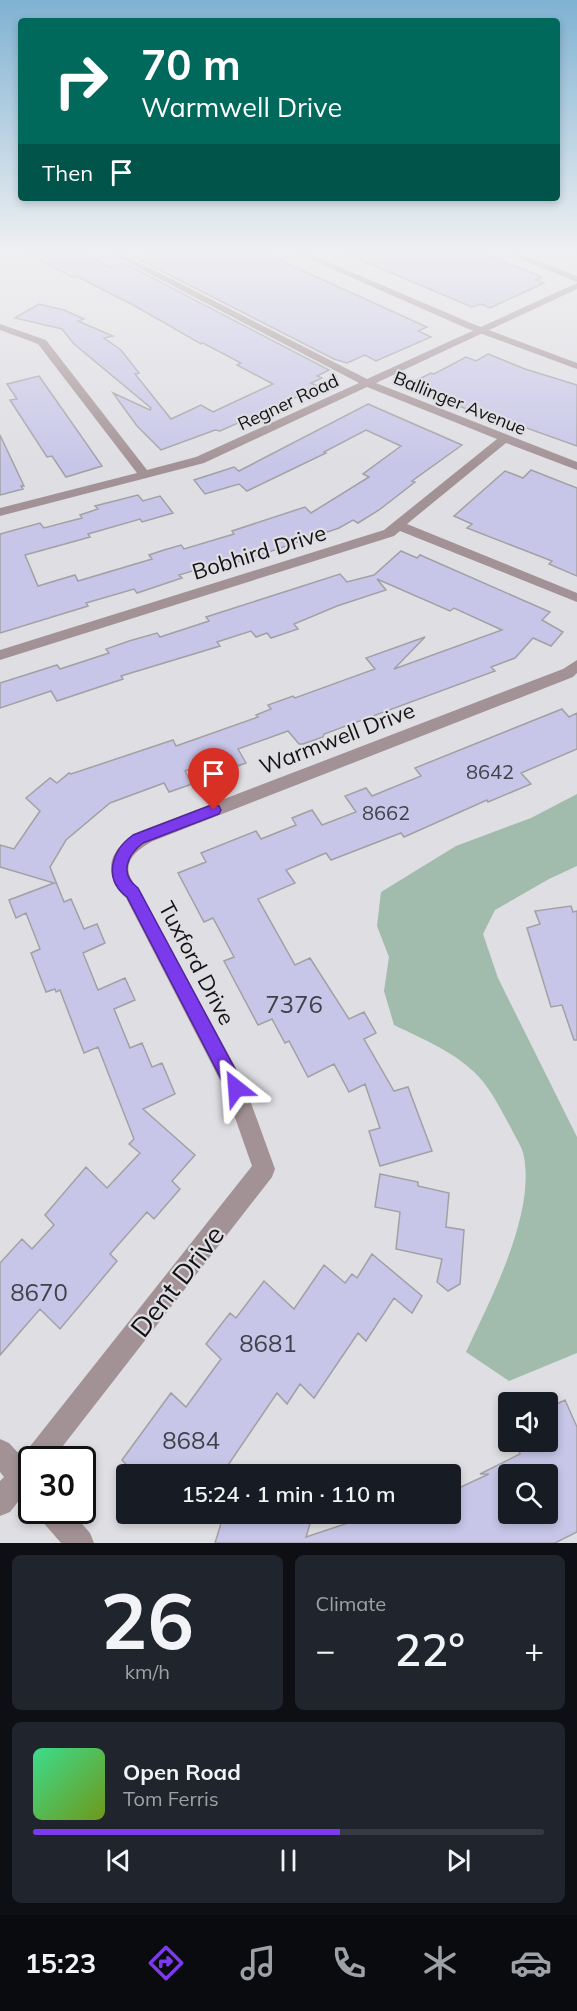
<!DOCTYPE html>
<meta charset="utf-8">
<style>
:root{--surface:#171b24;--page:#20242c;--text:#f1f3f6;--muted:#9ea1a6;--line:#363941;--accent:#7c3aed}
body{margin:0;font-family:Mulish,sans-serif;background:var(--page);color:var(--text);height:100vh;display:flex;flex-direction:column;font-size:22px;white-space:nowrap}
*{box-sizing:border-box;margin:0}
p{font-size:20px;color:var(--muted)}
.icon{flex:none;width:33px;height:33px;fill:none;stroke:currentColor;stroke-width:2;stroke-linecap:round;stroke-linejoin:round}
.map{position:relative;height:1543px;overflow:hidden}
.details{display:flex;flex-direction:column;gap:12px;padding:12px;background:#0d0f14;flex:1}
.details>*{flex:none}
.top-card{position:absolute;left:18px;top:18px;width:542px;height:183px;border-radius:6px;box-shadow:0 3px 9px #0003;background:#00695c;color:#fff;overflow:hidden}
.tools{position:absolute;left:498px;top:1392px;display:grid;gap:12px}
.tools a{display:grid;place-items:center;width:60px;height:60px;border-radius:6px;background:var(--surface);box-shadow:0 3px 9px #0003;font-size:30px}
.speed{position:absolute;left:18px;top:1446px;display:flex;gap:12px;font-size:30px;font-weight:700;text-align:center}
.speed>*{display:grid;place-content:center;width:78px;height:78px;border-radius:50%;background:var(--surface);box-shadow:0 3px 9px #0003;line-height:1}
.speed .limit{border:3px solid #111;border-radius:9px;background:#fff;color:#111}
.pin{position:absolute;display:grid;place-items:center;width:51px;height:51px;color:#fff;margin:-62px -26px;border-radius:50% 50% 50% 0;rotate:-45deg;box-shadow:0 0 6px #0007}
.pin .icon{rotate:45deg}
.me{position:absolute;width:66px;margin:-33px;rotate:332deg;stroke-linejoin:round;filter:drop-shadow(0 0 4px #0008)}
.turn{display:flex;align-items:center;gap:21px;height:126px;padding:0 24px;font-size:27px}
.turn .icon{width:78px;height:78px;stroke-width:2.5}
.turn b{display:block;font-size:42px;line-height:51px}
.then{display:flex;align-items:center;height:57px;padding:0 24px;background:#0003;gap:12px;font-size:22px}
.big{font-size:45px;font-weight:600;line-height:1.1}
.details .tile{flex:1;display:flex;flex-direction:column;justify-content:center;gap:9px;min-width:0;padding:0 21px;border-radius:9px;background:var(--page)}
.details .dial{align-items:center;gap:0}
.dial b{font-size:78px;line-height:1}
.song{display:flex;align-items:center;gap:18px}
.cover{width:72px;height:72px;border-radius:9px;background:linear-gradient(135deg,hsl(150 70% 55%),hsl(80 70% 35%))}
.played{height:6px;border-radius:3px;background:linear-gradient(90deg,var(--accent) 60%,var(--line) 60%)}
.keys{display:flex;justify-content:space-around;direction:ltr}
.heat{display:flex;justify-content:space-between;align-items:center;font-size:33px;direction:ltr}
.details .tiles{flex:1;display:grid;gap:12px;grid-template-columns:1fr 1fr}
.tile:last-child{grid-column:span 2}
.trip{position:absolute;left:116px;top:1464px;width:345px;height:60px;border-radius:6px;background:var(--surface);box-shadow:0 3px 9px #0003;font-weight:600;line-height:60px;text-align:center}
.tabs{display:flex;height:96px;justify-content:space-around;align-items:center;background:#090b0e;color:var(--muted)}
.tabs .icon{width:42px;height:42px}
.tabs .active{color:var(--accent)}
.tabs b{font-size:27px;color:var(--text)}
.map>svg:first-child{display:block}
.green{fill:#a1bcac}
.building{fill:#c8c6e8;stroke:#a1a1a5;stroke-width:1.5;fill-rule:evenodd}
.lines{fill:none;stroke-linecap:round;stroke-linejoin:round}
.minor{fill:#a39295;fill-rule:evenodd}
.tertiary{fill:#a39295;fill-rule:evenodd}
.route{fill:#7c3aed;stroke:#51269a;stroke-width:1.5}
.labels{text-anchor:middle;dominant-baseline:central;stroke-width:4.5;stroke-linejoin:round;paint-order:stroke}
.far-street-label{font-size:18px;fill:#131314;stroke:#dedee3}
.number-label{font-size:20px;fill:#404049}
.street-label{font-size:22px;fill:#131314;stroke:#dedee3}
.near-number-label{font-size:24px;fill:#404049}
.near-street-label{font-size:27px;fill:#131314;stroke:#dedee3}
</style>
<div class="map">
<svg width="577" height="1543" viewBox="0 0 577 1543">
<rect width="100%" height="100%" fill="#dedee3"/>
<!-- green -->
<path class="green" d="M577 794V866L549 879 495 910 483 934 498 978 577 1137V1353L509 1381 466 1352C490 1300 535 1216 524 1157 523 1148 515 1137 511 1128 502 1112 492 1091 479 1077 457 1053 423 1039 394 1025L384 991 389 957 377 926 381 892 456 846 531 818Z"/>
<!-- building -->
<path class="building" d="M21 250H76L109 267 124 263 329 370 317 376 322 378 311 383 319 387 220 431 215 430 161 450 137 426 113 393 150 410 151 408 74 344 62 329 15 318 39 304 64 310 84 319 78 321 113 336 104 338 121 350 139 373 135 374 171 419 201 405 213 412 273 384 237 365 241 363 203 343 201 344 135 306 76 276 72 277Z
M162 250H257L427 327 418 331 431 337 376 361 365 355 347 363 334 359 136 258Z
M337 250H475L542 277 536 280 544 283 490 308 481 304 472 307Z
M488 354 525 369 577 385V446L524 427 522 429 501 423 407 385 431 373 434 374 466 357 476 361Z
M39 376 79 433 102 466 66 477 52 456 47 457 10 400 17 399 7 384Z
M368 404 462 445 412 481 415 482 379 510 358 523 353 520 339 528 248 559 228 565 225 561 179 575 182 578 137 593 134 589 86 603 88 606 0 633V534L40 523 44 528 82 518 80 515 98 509 95 506 138 495 143 501 160 496 173 513 142 522 140 519 88 534 90 537 25 555 38 586 75 575 78 581 152 559 149 555 164 550 181 545 184 549 234 534 232 531 305 507 311 513 369 477 363 474 401 446 366 430 324 452 326 453 247 491 239 484 205 494 194 480 234 467 239 471Z
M0 435 24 486H21L23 489 0 495Z
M531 470 577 488V576L549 564 552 561 467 528 472 524 454 516 505 471 523 478Z
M401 551 417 558 420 555 550 612 542 620 563 632 551 646 533 638 515 658 491 667 495 671 324 734 323 737 303 744H299L288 731 238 749 246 763 226 770 219 759 185 771 192 784 169 792 164 783 110 803 66 840 50 867 64 902 71 899 84 929 97 924 105 943 83 953 98 990 125 978 135 1000 114 1009 130 1048 142 1043 152 1067 162 1063 175 1094 143 1109 195 1155 172 1181 180 1189 154 1219 147 1212 110 1254 117 1261 60 1329 40 1309 0 1355V1263L22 1239 32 1249 54 1225 45 1215 86 1167 107 1188 140 1153 129 1144 134 1139 98 1047 84 1053 60 990 56 992 55 989 46 992 31 953 40 949 26 913 16 918 9 900 54 883 0 867V845L14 849 40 811 26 798 50 778 57 783 69 773 71 774 173 740 176 746 258 717 256 715 271 709 268 705 293 696 295 698 375 669 366 658 425 637 394 669 502 630 454 608 450 611 377 579 386 590 337 606 294 624 298 629 271 638 267 633 256 637 251 631 217 642 220 646 121 676 123 679 57 701 51 691 0 708V683L57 665 60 669 109 653 106 649 129 641 157 633 160 637 209 621 206 617 340 574 347 582 374 575Z
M562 709 569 717 577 713V749L521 773 531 784 488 802 487 800 404 837 401 833 331 860 326 853 286 870 295 883 258 899 295 965 310 958 349 1019 364 1012 376 1033 364 1039 394 1091 408 1087 432 1151 380 1166 369 1131 380 1128 365 1084 349 1092 334 1064 308 1077 289 1041 285 1043 272 1019 258 1025 224 961 234 957 213 918 204 922 178 873 206 862 201 853 256 831 261 839 296 825 292 818 312 810 322 825 356 812 345 796 366 788 372 796 421 776 415 768Z
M571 906 573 912 577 911V1040H574L562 1005 551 1007 527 928 540 924 535 911Z
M380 1174 418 1182V1186L449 1193 446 1227 464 1230 460 1284 448 1291 437 1282 442 1259 396 1249 400 1212 375 1207Z
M372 1254 422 1296 412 1313 394 1298 366 1341 358 1333 314 1398 300 1384 287 1404 277 1393 222 1474H135L122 1460 171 1393 186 1407 221 1359 206 1344 230 1313 236 1318 264 1281 294 1309 324 1265 345 1283 352 1274 357 1278Z
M565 1400 577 1427V1532L555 1543H215L224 1514H313L306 1537 375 1514H450V1492L489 1474H480L520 1454 515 1442H548V1408ZM508 1474H548V1514H508Z"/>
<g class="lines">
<!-- minor -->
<path class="minor" d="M104 250H115L367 379 577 283V289L376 383 577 462V470L506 443 407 524 577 593V602L400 531 394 536 0 660V650L384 530 497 439 367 387 204 463 0 516V508L137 473 38 344 0 330V324L46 340 147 470 196 457 359 383Z
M498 250H510L577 276V282Z
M577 660V673L573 677 153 841C132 852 118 867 138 888L243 1081 275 1169 272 1177 52 1460H32V1502L21 1498 10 1512 0 1516V1481L4 1477 0 1472V1439L9 1443 21 1456 24 1454 252 1166 226 1092 126 898C100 872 110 846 141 831L563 669Z
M37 1510H70L90 1533 94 1543H61L41 1520Z"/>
<!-- tertiary -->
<path class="tertiary" d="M289 250H300L473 324 577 363V369L466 328Z"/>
</g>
<!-- sky -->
<linearGradient id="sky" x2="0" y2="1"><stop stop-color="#7fb2d2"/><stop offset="0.54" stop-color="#f0f0f2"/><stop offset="1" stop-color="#f0f0f2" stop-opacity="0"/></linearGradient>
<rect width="577" height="466" fill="url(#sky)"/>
<!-- route -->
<path class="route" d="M214 804 219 806 221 810 219 814 143 843C127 855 119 874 138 888L242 1082 244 1088 242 1094 236 1097 229 1094 127 897C103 879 111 851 133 835Z"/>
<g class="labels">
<!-- far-street labels -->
<g class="far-street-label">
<text transform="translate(288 402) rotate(-25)">Regner Road</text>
<text transform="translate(460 403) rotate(22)">Ballinger Avenue</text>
</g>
<!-- number labels -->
<g class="number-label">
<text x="490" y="771">8642</text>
<text x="386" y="812">8662</text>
</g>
<!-- street labels -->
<g class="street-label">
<text transform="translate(259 552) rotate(-17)">Bobhird Drive</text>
<text transform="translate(337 738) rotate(-21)">Warmwell Drive</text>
<text transform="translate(197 963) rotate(62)">Tuxford Drive</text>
</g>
<!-- near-number labels -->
<g class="near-number-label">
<text x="294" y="1004">7376</text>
<text x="39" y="1292">8670</text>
<text x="268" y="1343">8681</text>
<text x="191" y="1440">8684</text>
</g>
<!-- near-street labels -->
<g class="near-street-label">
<text transform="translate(177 1281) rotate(-52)">Dent Drive</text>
</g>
</g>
</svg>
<div class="tools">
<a><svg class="icon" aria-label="sound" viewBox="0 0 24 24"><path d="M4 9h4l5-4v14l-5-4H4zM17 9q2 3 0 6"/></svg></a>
<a><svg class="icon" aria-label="search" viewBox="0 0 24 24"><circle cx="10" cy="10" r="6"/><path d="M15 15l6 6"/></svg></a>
</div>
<div class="speed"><div class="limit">30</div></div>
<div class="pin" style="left:214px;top:810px;background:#d93025"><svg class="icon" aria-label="arrive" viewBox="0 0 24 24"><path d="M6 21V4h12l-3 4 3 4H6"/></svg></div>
<svg class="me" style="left:236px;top:1088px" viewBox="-20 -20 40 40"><path d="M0-17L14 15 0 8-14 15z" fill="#7c3aed" stroke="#fff" stroke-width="4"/></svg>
<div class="trip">15:24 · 1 min · 110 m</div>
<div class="top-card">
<div class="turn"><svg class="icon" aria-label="right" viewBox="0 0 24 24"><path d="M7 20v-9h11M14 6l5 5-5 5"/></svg><div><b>70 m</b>Warmwell Drive</div></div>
<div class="then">Then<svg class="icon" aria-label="arrive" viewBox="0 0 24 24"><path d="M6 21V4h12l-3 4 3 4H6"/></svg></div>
</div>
</div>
<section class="details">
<div class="tiles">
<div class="tile dial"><b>26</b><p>km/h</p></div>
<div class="tile"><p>Climate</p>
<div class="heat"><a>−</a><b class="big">22°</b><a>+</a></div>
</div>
<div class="tile">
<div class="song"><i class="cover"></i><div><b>Open Road</b><p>Tom Ferris</p></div></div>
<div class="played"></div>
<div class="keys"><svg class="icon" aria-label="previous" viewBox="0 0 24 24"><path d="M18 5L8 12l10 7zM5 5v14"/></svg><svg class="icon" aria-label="pause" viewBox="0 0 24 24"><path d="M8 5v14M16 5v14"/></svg><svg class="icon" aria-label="next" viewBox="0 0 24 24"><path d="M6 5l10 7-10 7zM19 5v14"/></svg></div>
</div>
</div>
</section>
<nav class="tabs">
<b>15:23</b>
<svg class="icon active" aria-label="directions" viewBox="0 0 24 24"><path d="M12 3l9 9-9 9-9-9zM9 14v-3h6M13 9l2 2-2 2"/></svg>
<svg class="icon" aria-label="music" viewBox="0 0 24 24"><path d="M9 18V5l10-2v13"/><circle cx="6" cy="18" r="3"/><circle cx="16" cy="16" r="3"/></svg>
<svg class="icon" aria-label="phone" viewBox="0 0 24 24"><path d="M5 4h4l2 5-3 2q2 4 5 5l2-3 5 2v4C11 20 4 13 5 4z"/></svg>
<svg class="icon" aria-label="climate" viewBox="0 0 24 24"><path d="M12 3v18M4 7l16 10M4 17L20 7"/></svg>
<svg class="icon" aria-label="car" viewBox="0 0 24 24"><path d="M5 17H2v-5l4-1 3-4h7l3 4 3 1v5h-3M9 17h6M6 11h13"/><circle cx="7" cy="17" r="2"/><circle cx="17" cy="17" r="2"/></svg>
</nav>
